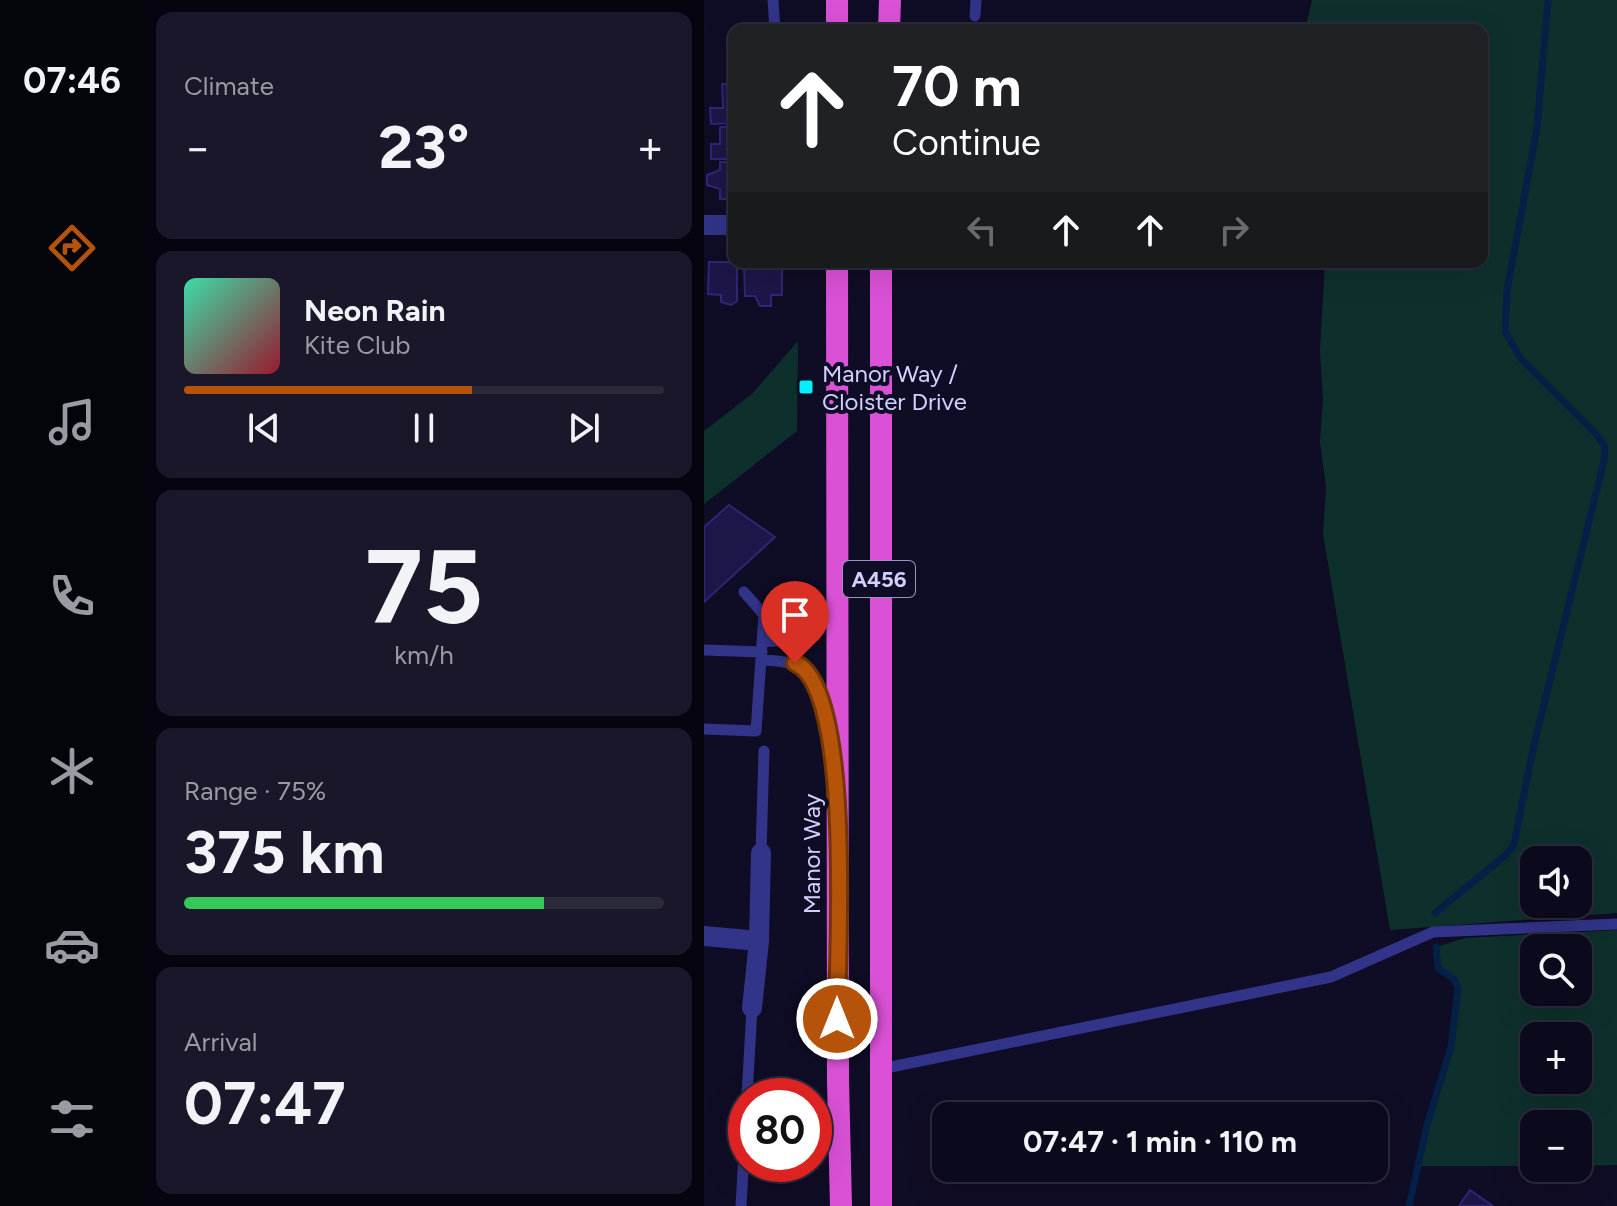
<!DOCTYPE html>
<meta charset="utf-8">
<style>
:root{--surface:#0b091c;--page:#191729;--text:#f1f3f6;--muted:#9a9aa3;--line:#2b2a3b;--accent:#b45309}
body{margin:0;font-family:Figtree,sans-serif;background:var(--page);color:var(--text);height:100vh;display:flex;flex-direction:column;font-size:30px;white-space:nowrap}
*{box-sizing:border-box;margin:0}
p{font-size:26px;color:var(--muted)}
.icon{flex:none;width:44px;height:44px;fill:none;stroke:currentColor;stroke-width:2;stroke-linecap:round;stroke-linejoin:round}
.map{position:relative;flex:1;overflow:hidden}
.details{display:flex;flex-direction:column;gap:12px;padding:12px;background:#06050f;width:560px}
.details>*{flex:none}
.top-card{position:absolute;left:24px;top:24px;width:760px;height:244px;border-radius:16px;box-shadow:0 8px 32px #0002,0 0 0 2px var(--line);background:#202124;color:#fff;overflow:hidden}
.buttons{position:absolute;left:816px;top:846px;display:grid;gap:16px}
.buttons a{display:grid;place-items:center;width:72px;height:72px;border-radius:16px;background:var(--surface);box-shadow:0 8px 32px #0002,0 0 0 2px var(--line);font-size:40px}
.speed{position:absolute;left:24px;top:1078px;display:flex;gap:16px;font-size:40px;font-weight:700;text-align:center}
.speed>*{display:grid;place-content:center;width:104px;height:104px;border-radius:50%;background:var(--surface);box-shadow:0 8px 32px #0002,0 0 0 2px var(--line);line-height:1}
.speed .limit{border:12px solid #d22;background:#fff;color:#111}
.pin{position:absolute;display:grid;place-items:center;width:68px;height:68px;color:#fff;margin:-82px -34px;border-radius:50% 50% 50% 0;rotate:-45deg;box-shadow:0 0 8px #0007}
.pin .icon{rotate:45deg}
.me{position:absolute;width:88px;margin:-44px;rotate:0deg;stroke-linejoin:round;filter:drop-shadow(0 0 6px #0008)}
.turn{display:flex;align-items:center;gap:28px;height:168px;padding:0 32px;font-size:36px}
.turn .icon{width:104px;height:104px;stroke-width:2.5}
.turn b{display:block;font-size:56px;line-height:68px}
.lanes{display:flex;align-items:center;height:76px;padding:0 32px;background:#0003;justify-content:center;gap:40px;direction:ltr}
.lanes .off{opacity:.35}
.big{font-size:60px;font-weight:700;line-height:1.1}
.details .tile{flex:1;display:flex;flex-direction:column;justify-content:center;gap:12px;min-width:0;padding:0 28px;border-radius:16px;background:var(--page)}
.details .dial{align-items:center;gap:0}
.dial b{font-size:104px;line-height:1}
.song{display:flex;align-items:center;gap:24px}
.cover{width:96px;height:96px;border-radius:12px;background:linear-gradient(135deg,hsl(160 70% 55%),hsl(350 70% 35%))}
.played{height:8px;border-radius:4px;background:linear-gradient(90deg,var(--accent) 60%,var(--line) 60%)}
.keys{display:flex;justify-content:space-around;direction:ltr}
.heat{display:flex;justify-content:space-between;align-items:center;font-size:44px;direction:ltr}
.charge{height:12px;border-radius:6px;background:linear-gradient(90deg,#34c759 75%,var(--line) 0)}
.trip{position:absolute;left:228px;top:1102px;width:456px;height:80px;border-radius:16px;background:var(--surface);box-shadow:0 8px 32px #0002,0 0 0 2px var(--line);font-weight:700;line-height:80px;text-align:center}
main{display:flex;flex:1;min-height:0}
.menu{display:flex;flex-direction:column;width:144px;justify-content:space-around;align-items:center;background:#04040b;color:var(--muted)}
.menu .icon{width:56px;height:56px}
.menu .on{color:var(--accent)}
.menu b{font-size:36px;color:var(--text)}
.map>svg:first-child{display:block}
.green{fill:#0e302c;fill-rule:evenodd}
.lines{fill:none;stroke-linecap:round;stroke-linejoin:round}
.stream{stroke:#042046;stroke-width:7}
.building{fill:#1d1648;stroke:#302577;stroke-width:2}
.service{stroke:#323489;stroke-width:11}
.minor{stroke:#323489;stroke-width:20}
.trunk{stroke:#da51d6;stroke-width:22}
.route-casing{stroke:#753606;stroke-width:20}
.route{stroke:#b45309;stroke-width:14}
.poi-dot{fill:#00f1fb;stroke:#0f0c25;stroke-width:3}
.labels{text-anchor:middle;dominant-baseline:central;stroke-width:8;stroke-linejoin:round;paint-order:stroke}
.shield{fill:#0f0c25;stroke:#9895be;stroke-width:2}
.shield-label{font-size:22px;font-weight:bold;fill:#d2d0ff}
.poi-label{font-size:24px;fill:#d2d0ff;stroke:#0f0c25;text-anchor:start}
.street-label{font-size:24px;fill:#d2d0ff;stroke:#0f0c25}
</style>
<main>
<nav class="menu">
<b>07:46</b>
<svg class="icon on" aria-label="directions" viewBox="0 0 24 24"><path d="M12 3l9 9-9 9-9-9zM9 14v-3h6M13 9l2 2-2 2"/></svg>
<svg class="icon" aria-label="music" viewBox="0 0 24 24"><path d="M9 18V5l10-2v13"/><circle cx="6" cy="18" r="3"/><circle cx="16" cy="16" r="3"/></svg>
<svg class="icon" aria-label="phone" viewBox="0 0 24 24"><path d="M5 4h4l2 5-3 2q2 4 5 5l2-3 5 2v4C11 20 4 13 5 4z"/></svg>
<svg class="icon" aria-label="climate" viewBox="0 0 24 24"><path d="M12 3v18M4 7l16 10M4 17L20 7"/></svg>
<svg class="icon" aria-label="car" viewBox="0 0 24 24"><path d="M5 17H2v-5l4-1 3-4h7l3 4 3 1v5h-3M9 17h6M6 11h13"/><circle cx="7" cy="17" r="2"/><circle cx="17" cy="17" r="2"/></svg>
<svg class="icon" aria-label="filters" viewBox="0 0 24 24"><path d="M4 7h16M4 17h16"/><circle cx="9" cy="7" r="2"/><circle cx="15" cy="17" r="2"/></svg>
</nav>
<section class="details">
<div class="tile"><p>Climate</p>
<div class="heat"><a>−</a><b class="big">23°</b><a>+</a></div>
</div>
<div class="tile">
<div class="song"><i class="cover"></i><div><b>Neon Rain</b><p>Kite Club</p></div></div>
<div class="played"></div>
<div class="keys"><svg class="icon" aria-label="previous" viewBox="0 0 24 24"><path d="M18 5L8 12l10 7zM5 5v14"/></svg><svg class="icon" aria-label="pause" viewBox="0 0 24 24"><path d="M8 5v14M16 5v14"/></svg><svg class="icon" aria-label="next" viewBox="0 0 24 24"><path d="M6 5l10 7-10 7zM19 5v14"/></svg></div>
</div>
<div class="tile dial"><b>75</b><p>km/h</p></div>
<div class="tile"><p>Range · 75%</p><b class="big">375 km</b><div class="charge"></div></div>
<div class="tile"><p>Arrival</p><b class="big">07:47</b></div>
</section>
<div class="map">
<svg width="913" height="1206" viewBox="0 0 913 1206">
<rect width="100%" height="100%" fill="#0f0c25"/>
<!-- green -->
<path class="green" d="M608 0H913V913L686 930 619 534 622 487 616 442 619 400 616 351 621 262H778V30H601ZM830 860H874V904H830Z
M94 341 93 431 0 504V431L49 393Z
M913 930V1165L874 1166V1124H830V1166H715L723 1125 747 1047 754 989 751 980 734 968 732 947 761 938ZM830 948H874V992H830ZM830 1036H874V1080H830Z"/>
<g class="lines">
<!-- stream -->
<path class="stream" d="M731 913 803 854 810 844 829 749 900 461 901 447 893 435 817 359 801 331 803 291 833 128 844 0
M705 1206 723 1125 747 1047 754 989 751 980 734 968 732 947"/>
</g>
<!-- building -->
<path class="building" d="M18 84H30V123L7 124 6 108H19Z
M16 127H30V159H7V144H16Z
M16 162H30V199H16V189L3 185V175L16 170Z
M5 262H33V301L27 305 17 302V295L4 294Z
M40 265H78V295H67V306H56L51 296H41Z
M25 505 71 537 0 602V527Z
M766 1190 789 1206H755Z"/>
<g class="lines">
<!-- service -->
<path class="service" d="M69 0 71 30
M271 16 272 0
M58 641C92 643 113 636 131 606
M0 650 58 652
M57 660C109 661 116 678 125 726
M0 729 52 731 60 615 40 592
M57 853 60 751
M177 1069 627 977 729 932 913 924
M43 1096 48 1008
M37 1206 42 1118"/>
<!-- minor -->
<path class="minor" d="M0 225H30
M0 936 55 941 48 1008
M55 941 57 853"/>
<!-- trunk -->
<path class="trunk" d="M133 30V0
M185 30 186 0
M133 262 134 1080 137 1206
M177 262V1206"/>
</g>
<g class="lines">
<!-- route casing -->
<g class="route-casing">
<path id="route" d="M91 663C150 687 133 957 133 1019"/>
</g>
<!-- route -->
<use href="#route" class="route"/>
</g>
<!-- markers -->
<rect class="poi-dot" x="94" y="379" width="16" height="16" rx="4"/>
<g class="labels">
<!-- shield labels -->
<rect class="shield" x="139" y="561" width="72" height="36" rx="6"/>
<g class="shield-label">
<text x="175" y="579">A456</text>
</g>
<!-- poi labels -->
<g class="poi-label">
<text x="118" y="373">Manor Way /<tspan x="118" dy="28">Cloister Drive</tspan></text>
</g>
<!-- street labels -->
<g class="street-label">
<text transform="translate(107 854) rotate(-90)">Manor Way</text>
</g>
</g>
</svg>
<div class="buttons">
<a><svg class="icon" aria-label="sound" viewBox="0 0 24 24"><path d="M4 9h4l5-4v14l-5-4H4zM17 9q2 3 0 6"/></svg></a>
<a><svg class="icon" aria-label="search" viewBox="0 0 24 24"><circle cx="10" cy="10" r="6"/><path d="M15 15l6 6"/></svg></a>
<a>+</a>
<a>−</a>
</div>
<div class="speed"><div class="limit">80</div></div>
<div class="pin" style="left:91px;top:663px;background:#d93025"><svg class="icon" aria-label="arrive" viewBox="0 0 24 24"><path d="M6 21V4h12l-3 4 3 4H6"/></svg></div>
<svg class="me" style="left:133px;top:1019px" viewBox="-20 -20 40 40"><circle r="17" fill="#b45309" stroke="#fff" stroke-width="3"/><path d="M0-11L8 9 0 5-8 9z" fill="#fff"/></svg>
<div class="trip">07:47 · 1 min · 110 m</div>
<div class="top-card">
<div class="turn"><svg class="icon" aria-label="ahead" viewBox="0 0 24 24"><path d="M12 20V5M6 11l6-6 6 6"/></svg><div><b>70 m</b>Continue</div></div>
<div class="lanes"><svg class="icon off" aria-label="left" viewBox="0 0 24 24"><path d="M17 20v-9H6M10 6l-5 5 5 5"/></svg><svg class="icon" aria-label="ahead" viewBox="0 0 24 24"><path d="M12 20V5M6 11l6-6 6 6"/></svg><svg class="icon" aria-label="ahead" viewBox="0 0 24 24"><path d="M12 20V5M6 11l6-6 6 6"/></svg><svg class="icon off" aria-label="right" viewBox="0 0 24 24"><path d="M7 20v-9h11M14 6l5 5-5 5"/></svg></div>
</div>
</div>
</main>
